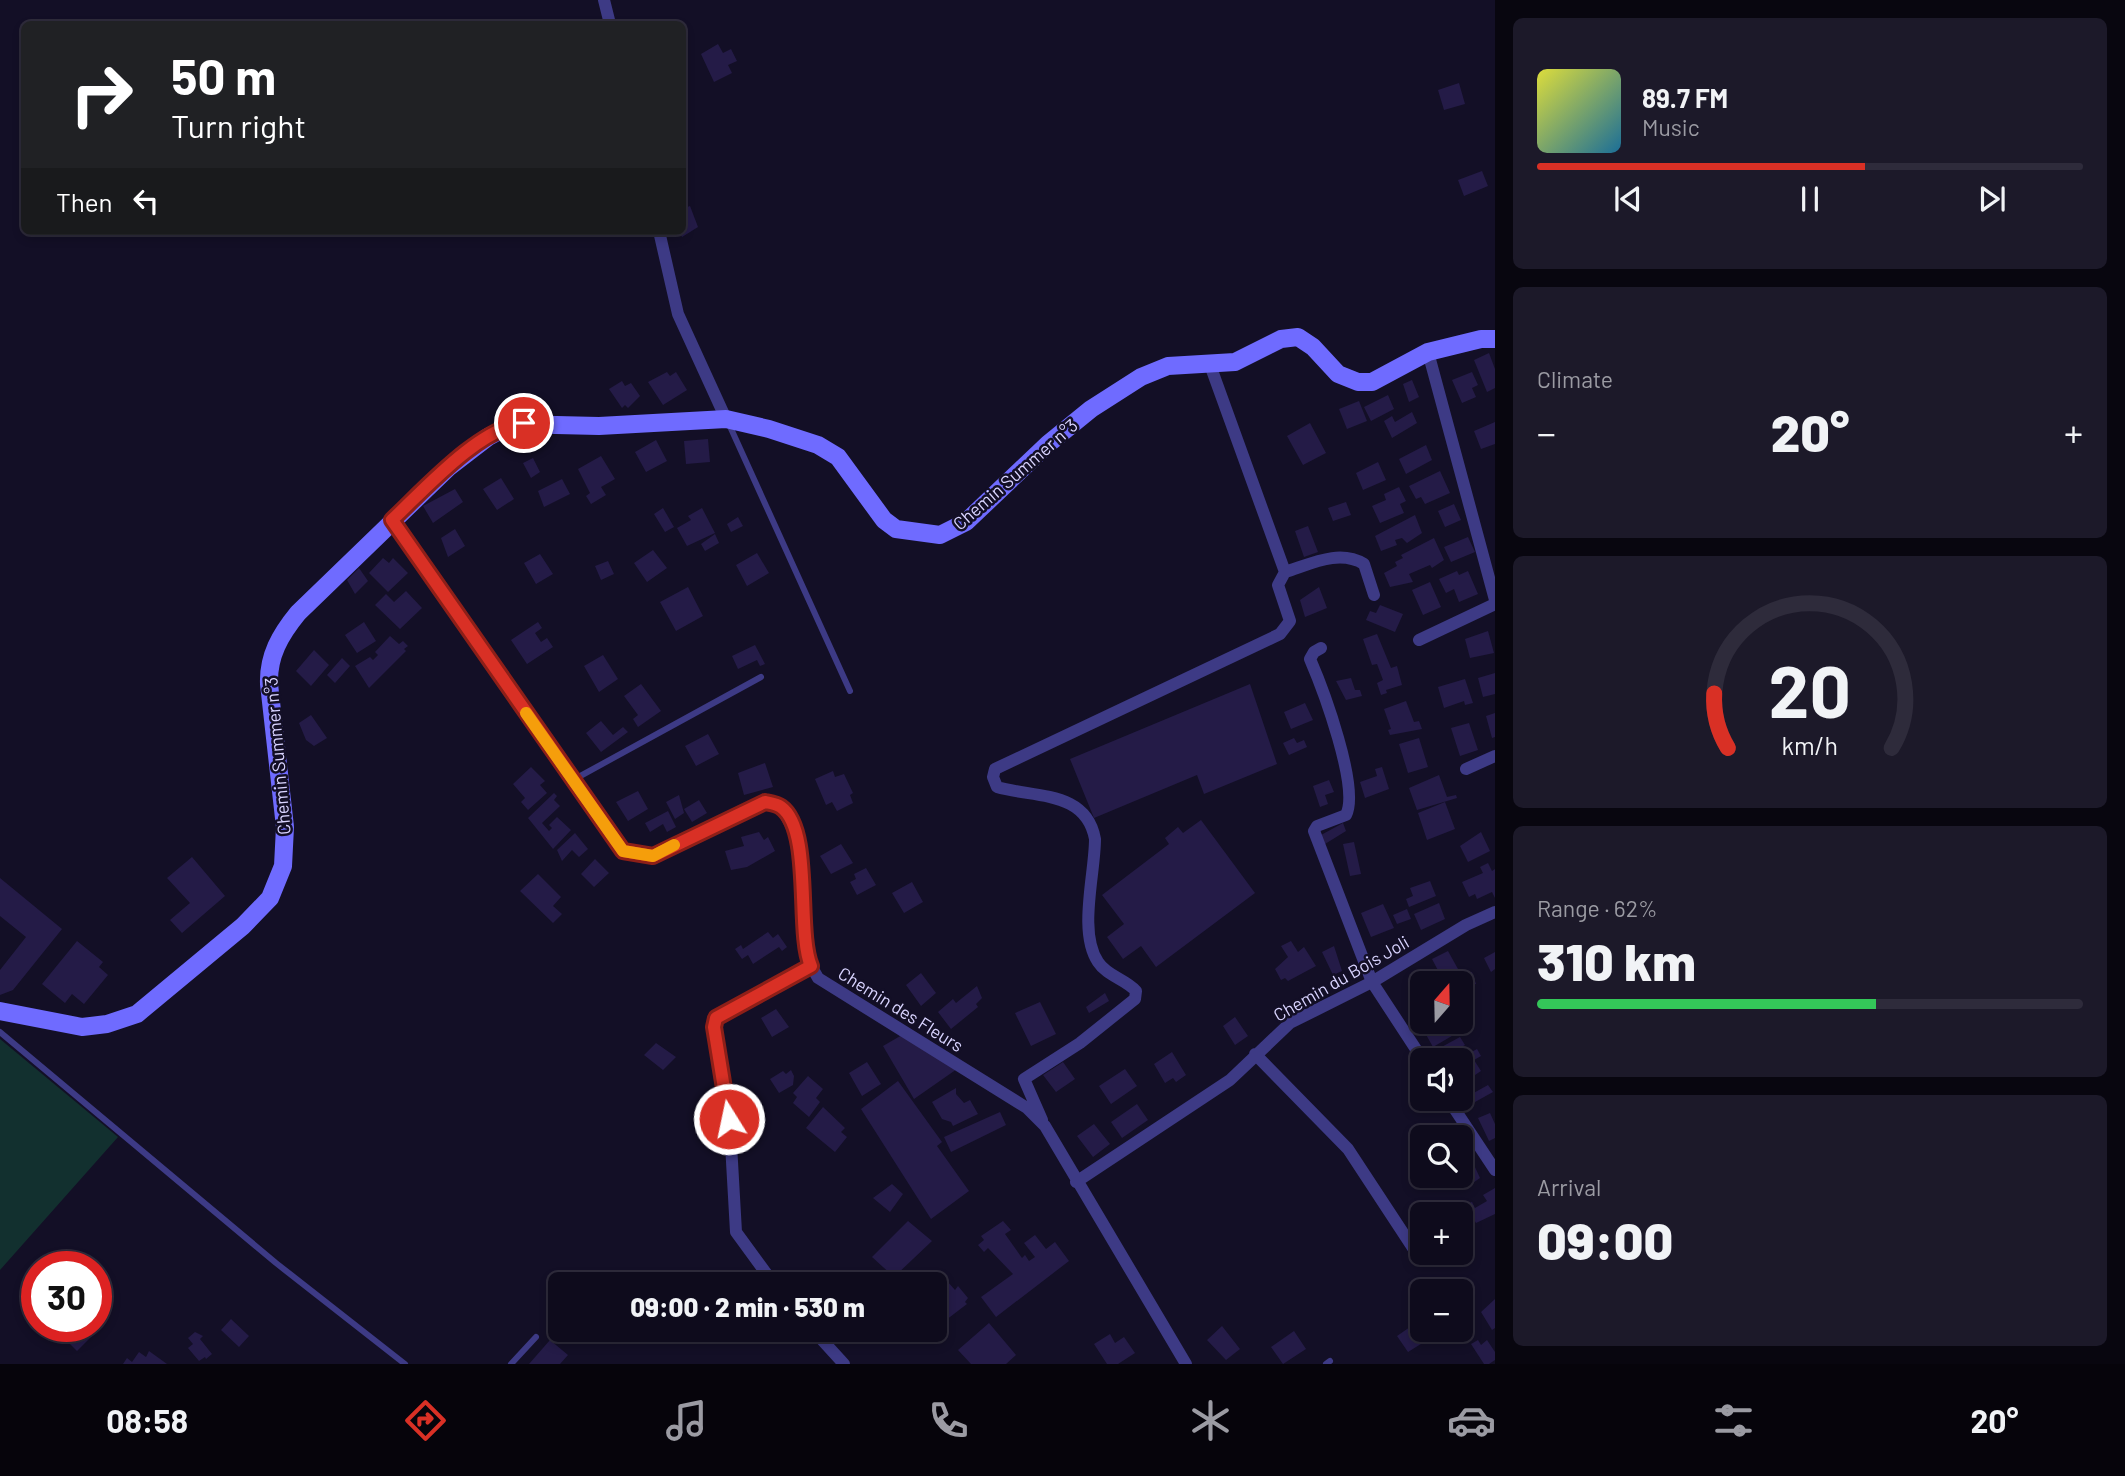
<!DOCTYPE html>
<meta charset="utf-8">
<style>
:root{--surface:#0e0b1c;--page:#1c1929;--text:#f1f3f6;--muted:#9b9ba3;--line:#2e2b3b;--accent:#d93025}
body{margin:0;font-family:Barlow,sans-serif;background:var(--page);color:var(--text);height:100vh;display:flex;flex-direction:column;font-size:26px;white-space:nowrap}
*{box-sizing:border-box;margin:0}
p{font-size:23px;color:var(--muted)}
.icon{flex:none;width:38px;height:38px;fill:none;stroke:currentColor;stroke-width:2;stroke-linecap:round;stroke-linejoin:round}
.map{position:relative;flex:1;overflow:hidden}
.details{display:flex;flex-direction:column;gap:18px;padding:18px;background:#08060f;width:630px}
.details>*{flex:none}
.banner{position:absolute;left:21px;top:21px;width:665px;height:214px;border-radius:10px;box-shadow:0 4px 10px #0003,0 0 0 2px var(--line);background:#202124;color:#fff;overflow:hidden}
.needle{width:46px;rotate:20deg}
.buttons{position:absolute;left:1410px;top:971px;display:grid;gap:14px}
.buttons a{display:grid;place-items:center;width:63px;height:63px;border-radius:10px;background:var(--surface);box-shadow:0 4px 10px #0003,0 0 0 2px var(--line);font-size:35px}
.speed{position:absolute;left:21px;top:1251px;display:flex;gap:14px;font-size:35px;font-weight:700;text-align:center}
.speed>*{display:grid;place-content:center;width:91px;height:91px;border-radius:50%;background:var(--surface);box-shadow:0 4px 10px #0003,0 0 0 2px var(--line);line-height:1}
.speed .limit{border:10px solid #d22;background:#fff;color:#111}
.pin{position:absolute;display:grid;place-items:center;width:60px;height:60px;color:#fff;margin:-30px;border:4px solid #fff;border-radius:50%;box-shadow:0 2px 7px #0007}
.me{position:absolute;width:77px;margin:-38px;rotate:350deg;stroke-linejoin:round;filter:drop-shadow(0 0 5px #0008)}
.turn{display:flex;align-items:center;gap:24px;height:147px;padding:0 35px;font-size:32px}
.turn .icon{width:91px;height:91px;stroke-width:2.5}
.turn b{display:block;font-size:49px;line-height:60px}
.then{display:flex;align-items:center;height:66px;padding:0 35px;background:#0003;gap:14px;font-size:26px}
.big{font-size:52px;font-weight:800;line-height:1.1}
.details .widget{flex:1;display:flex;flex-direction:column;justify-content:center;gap:10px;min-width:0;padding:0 24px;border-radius:10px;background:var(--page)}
.details .dial{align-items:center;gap:0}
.dial svg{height:182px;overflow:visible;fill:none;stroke:var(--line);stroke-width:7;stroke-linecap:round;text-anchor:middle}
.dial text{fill:var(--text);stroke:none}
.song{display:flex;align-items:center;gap:21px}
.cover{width:84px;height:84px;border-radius:10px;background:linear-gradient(135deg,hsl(60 70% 55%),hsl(200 70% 35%))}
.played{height:7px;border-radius:4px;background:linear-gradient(90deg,var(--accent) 60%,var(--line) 60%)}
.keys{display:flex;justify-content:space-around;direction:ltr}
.heat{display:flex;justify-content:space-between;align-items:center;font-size:38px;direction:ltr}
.charge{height:10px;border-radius:5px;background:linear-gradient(90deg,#34c759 62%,var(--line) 0)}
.trip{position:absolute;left:548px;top:1272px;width:399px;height:70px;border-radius:10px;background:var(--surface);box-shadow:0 4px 10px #0003,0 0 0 2px var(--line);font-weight:800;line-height:70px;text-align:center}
.tabs{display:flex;height:112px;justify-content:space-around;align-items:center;background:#06040b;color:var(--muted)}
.tabs .icon{width:49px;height:49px}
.tabs .current{color:var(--accent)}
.tabs b{font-size:32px;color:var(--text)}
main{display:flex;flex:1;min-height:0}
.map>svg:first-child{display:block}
.green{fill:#12302f}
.building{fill:#241b47}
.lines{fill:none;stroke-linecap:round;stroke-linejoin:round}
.lane{stroke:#3d3a85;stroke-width:6}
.street{stroke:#3d3a85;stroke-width:12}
.secondary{stroke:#6f6bff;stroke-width:18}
.route-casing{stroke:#8d1f18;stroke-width:18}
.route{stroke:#d93025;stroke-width:12}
.slow{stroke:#f59e0b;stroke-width:12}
.labels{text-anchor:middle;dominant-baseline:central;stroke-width:5;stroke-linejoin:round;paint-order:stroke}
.street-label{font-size:18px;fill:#d9d4ff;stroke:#130f26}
</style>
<main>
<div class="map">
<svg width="1495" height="1364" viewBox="0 0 1495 1364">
<rect width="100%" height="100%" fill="#130f26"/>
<!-- green -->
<path class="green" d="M0 1039 118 1137 0 1270Z"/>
<!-- building -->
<path class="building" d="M718 44 723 53 731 49 737 61 728 65 732 73 714 82 701 54Z
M1459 83 1465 104 1444 110 1438 90Z
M1482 171 1488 186 1464 196 1458 180Z
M690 206 698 227 682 237 679 231H682V209Z
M1489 353 1495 369V388L1487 392 1474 360Z
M667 372 670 376 676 372 687 390 663 405 648 382Z
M1472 372 1478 385 1472 388 1476 397 1462 403 1452 380Z
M1412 380 1419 397 1409 402 1403 384Z
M622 381 625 386 631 383 640 396 628 408 625 405 622 408 609 389Z
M1388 395 1394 409 1371 421 1364 407Z
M1359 401 1367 421 1347 429 1339 409Z
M1412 412 1417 423 1392 438 1384 421 1392 416 1395 422Z
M1495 422V444L1481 449 1474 431Z
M1310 423 1326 453 1303 465 1287 436Z
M708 439 710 462 686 464 684 441Z
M656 440 667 461 646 472 635 452Z
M1426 445 1432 460 1406 474 1399 459Z
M601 456 615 479 601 487 606 495 591 504 586 496 590 493 578 469Z
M533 458 540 472 531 478 523 463Z
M1378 462 1386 480 1363 490 1356 473Z
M1440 471 1450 493 1425 504 1421 497 1416 499 1409 486Z
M501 478 514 499 497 510 483 489Z
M562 479 570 494 544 507 538 491Z
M1399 487 1406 501 1400 504 1404 513 1380 523 1372 506 1386 500 1384 494Z
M455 489 463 502 433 523 423 506Z
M1346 502 1351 515 1333 521 1328 508Z
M1454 504 1461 520 1445 527 1438 511Z
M663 508 674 527 665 532 654 514Z
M702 508 715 533 687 546 677 528 691 520 688 516Z
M1415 515 1422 533 1407 543 1402 538 1395 540 1397 545 1381 551 1375 536Z
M738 517 743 526 731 532 727 524Z
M1308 526 1318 552 1304 557 1295 531Z
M455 529 465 546 448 557 441 538Z
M715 534 719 543 705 551 701 544Z
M1468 537 1475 552 1451 562 1444 547Z
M1434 538 1444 560 1432 568 1430 565 1409 574 1413 582 1390 587 1384 573 1397 566 1395 562 1403 558 1401 555Z
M653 550 667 568 647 582 634 563Z
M757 553 769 573 747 586 736 565Z
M540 554 553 574 536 584 524 563Z
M383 558 389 563 393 558 408 573 388 592 369 573Z
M608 561 614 574 601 580 595 566Z
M359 568 368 581 355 594 347 580Z
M1457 571 1459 575 1468 571 1478 594 1459 602 1454 589 1446 593 1439 579Z
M1430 582 1441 607 1423 615 1412 590Z
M688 587 703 616 676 631 660 602Z
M1319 587 1327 608 1305 617 1300 600Z
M406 591 422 608 400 629 375 605 386 594 394 602Z
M1380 605 1403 614 1395 632 1366 620 1370 611 1376 613Z
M364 622 376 641 357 653 345 635Z
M538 622 542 628 535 633 541 642 547 638 553 647 527 664 511 640Z
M1488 631 1494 653 1470 658 1465 639Z
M1377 634 1391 668 1397 666 1402 685 1386 690 1387 693 1381 695 1377 683 1383 680 1377 664 1372 665 1363 639Z
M390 636 399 644 403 641 408 646 404 649 406 651 369 688 355 666 370 657 373 660 378 655 375 652Z
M755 645 765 664 760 666 757 660 738 669 732 656Z
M314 650 329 665 311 686 296 671Z
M603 655 618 679 599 692 584 666Z
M342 658 350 666 335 683 327 675Z
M1495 673V694L1483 697 1478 678Z
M1351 678 1355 690H1360L1362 696 1346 700 1336 681Z
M1465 679 1473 703 1465 705 1464 701 1444 708 1438 687Z
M641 684 661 711 638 727 633 719 638 715 624 696Z
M1250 684 1277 764 1204 794 1197 775 1094 818 1070 759Z
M1406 701 1414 722 1419 721 1422 729 1390 735 1388 730 1391 729 1384 709Z
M1305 703 1313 720 1291 729 1284 712Z
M1495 713V737L1492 738 1486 716Z
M311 715 327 738 314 746 306 740 299 723Z
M601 721 613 735 623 727 628 732 601 752 586 733Z
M1469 723 1478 750 1460 756 1451 728Z
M708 734 719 754 696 766 685 746Z
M1294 738 1297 743 1304 740 1307 747 1289 755 1283 743Z
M1419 738 1428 767 1408 773 1399 744Z
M765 763 773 787 744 795 738 773Z
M531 767 545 781 540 785 547 793 528 810 521 802 525 798 513 784Z
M1382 767 1389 789 1365 798 1360 782 1377 776 1375 769Z
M833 771 835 777 844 774 853 793 850 795 853 803 837 811 832 802 826 805 815 779Z
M1439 775 1447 797 1456 795 1457 798 1417 810 1409 788Z
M1329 780 1334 792 1325 795 1328 804 1320 807 1313 786Z
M638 791 648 809 628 821 616 802Z
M554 793 557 796 554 800 560 806 542 823 549 831 552 828 549 825 557 817 571 830 553 849 528 818Z
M679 795 684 813 675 819 666 802Z
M699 800 707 813 692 822 684 809Z
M1445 802 1455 829 1427 840 1418 813Z
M668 811 676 827 667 832 663 824 650 832 645 823Z
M1201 820 1255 893 1156 967 1141 946 1123 959 1107 937 1124 924 1102 895 1169 844 1165 838 1178 827 1183 833Z
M1343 823 1346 831 1325 844 1321 835Z
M759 832 764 840 768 837 775 851 747 867 731 870 725 851 744 846 741 837Z
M1481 832 1490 851 1468 862 1460 846Z
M575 833 588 849 579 857 572 850 562 861 557 850Z
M1354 842 1361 874 1350 876 1343 844Z
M841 844 853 863 831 874 820 856Z
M192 857 225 896 182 933 170 920 190 903 167 878Z
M595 859 609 873 594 887 581 874Z
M1488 863 1492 871 1495 869V898L1492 892 1477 899 1475 894 1469 897 1462 882 1483 873 1480 867Z
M866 868 876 885 857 895 850 882 856 879 854 874Z
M538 874 561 897 553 906 562 914 553 923 520 891Z
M0 878 62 929 13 990 0 995V970L26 937 0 916Z
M1430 881 1436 896 1409 907 1406 899 1413 896 1410 888Z
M912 882 923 902 904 913 892 893Z
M1439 903 1445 919 1421 930 1414 914Z
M1383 904 1394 928 1371 937 1361 913Z
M1407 909 1411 919 1397 924 1393 915Z
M768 932 773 938 778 934 787 947 782 951 779 947 753 964 748 955 742 959 735 949 741 945 743 949Z
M77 941 103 962 99 967 108 975 84 1004 72 994 65 1003 42 984Z
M1291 941 1298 952 1304 947 1316 966 1288 981 1285 978 1281 980 1275 969 1288 957 1281 946Z
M1334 946 1342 971 1333 975 1322 952Z
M1448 951 1458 969 1442 978 1432 959Z
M1495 952V969L1491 972 1484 958Z
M1472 972 1476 984 1464 986 1461 974Z
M921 973 936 993 921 1006 906 985Z
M977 986 982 998 976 1004 978 1007 951 1029 938 1012 953 999 956 1003Z
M1105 993 1109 1001 1089 1013 1086 1007Z
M1040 1002 1056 1034 1031 1046 1015 1013Z
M776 1009 789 1027 772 1037 761 1018Z
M1235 1017 1248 1036 1235 1045 1223 1026Z
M1438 1022 1442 1029 1451 1024 1457 1033 1433 1047 1424 1031Z
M902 1035 957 1069 914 1099 883 1046Z
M1460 1037 1465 1045 1442 1058 1436 1050Z
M656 1043 676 1057 663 1070 644 1055Z
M1477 1049 1481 1056 1474 1060 1481 1071 1469 1079 1461 1060H1457Z
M1172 1052 1186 1075 1176 1082 1173 1078 1165 1083 1154 1064Z
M867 1062 881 1084 862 1096 849 1073Z
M1063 1062 1075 1079 1056 1092 1043 1075Z
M1125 1069 1137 1086 1111 1104 1099 1086Z
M791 1070 794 1076 793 1085 779 1093 770 1079 783 1071 786 1074Z
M808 1076 823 1089 816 1098 820 1102 809 1117 793 1103 797 1097 793 1093Z
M898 1081 942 1142 937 1146 969 1191 931 1219 861 1109Z
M1488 1085 1493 1092 1466 1107 1461 1100Z
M956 1088V1094L964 1103 970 1100 978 1114 953 1126 951 1122 942 1119 932 1102Z
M1137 1104 1148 1120 1122 1138 1111 1122Z
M823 1107 845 1128 841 1132 847 1137 835 1152 806 1128Z
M1000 1112 1006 1125 951 1152 944 1137Z
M1490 1113 1495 1124V1138L1489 1141 1478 1118Z
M1094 1124 1110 1144 1093 1157 1077 1136Z
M1461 1157 1470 1168 1474 1165 1480 1178 1464 1189 1457 1176H1461Z
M892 1184 903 1194 890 1212 873 1198Z
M1495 1188V1214L1476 1223 1465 1205 1472 1202 1475 1208 1487 1201 1483 1195Z
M908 1221 932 1241 894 1277 872 1257Z
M1003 1221 1011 1230 1005 1234 1022 1258 1025 1255 1029 1261 1035 1257 1024 1243 1035 1235 1046 1249 1055 1242 1069 1261 996 1317 981 1297 1013 1274 988 1248 984 1252 978 1245 984 1240 981 1236Z
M947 1281 955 1290 958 1286 968 1298 965 1302 967 1304 946 1320 934 1306V1292Z
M1495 1299V1328L1492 1330 1481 1312Z
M1423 1318V1330H1434L1437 1334 1408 1352 1397 1336Z
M231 1319 249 1336 239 1347 221 1330Z
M989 1323 1016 1355 1006 1364H971L958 1350Z
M75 1326H92L97 1331 77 1351 64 1338Z
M1222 1326 1240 1349 1226 1360 1207 1340Z
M1294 1331 1306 1349 1283 1364 1271 1347Z
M195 1332 203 1336 200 1339 212 1354 206 1359 205 1357 199 1361 188 1348 193 1344 188 1338Z
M1110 1334 1115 1343 1124 1337 1135 1353 1118 1364H1107L1094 1344Z
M550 1340 568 1355 560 1364H529Z
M1478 1340 1481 1345 1487 1340 1495 1352V1360L1489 1364H1484L1471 1344Z
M149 1351 167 1364H123L127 1358 132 1362 139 1352 146 1357Z"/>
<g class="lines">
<!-- lane -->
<path class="lane" d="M728 422 850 691
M573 780 761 677
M0 1032 276 1263 405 1364
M511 1364 536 1337
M1326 1364 1330 1361"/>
<!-- street -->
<path class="street" d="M604 0 610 24
M659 231 678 314 726 419
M1428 352 1495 600
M1209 362 1285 572
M392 520 623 851 653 856 765 802 782 808 798 839 809 962 818 978 1027 1108 1045 1126 1186 1364
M1419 640 1495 604
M1321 648 1314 652 1310 659C1323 689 1360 788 1346 815L1317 826 1314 831 1372 982 1423 1060
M1466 769 1495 756
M1255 1054 1348 1149 1413 1248
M1448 1099 1495 1170
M1042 1120 1024 1079 1080 1043 1135 999 1136 991C1125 979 1107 976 1098 962 1078 932 1095 874 1095 839 1086 790 1034 798 997 787L993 777 995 769 1280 634 1290 621 1278 585 1285 572C1311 564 1339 549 1364 564L1374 595
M1076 1182 1230 1080 1290 1023 1372 982 1466 925 1495 912
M774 1284 736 1232 729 1109 714 1027 720 1014 812 966
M813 1330 844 1364"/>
<!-- secondary -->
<path class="secondary" d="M0 1011 82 1027 107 1024 137 1014 243 926 270 898 283 866 285 827 269 684C268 656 280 635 298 613L449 467 488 437 513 424 599 426 726 419 769 429 818 445 838 457 884 520 896 529 940 535 966 522 1048 444 1091 409 1141 377 1168 366 1235 362 1281 339 1298 337 1313 347 1338 374 1358 382H1372L1428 352 1481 339H1495"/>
</g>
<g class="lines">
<!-- route casing -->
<g class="route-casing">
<path id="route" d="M524 423C480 427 424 490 392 520L623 851 653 856 765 802C770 803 777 804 781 807 813 830 796 931 811 966L716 1018 714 1027 729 1119"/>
</g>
<!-- route -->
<use href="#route" class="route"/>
<!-- slow -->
<path class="slow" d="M526 713 623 851 653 856 674 845"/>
</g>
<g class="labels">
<!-- street labels -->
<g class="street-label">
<text transform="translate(1015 474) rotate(-41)">Chemin Summer n°3</text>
<text transform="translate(277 756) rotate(-95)">Chemin Summer n°3</text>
<text transform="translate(1341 978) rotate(-30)">Chemin du Bois Joli</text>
<text transform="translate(901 1009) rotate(32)">Chemin des Fleurs</text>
</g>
</g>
</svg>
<div class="buttons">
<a><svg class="needle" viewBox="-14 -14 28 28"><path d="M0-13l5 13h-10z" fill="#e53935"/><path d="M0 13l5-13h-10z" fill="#9b9ba3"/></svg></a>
<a><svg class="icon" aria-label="sound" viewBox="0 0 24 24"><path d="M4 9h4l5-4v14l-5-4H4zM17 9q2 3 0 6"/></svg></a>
<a><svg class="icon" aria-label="search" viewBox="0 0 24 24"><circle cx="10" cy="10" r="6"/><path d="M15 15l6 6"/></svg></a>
<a>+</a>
<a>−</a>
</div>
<div class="speed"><div class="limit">30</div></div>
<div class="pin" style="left:524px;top:423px;background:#d93025"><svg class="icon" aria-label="arrive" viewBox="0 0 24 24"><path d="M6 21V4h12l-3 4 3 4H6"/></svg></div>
<svg class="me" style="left:729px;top:1119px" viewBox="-20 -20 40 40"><circle r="17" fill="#d93025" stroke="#fff" stroke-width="3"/><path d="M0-11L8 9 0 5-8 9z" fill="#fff"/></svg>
<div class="trip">09:00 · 2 min · 530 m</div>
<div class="banner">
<div class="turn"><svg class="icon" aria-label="right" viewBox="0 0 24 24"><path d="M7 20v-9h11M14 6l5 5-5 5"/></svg><div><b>50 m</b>Turn right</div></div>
<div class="then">Then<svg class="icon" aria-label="left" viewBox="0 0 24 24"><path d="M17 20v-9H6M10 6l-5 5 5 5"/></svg></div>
</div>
</div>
<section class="details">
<div class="widget">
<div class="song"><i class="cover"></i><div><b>89.7 FM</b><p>Music</p></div></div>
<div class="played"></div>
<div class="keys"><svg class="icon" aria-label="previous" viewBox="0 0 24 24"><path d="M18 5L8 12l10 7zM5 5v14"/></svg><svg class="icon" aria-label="pause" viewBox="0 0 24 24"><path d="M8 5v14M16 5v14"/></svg><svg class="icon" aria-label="next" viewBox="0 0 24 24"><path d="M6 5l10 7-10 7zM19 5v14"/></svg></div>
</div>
<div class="widget"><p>Climate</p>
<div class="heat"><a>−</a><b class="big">20°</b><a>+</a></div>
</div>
<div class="widget dial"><svg viewBox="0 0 100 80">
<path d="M14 69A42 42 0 1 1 86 69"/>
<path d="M14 69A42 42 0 0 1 8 45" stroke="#d93025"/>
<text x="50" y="56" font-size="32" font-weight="700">20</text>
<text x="50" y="72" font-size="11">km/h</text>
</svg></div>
<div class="widget"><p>Range · 62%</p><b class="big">310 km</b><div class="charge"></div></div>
<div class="widget"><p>Arrival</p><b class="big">09:00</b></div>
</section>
</main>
<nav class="tabs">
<b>08:58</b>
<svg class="icon current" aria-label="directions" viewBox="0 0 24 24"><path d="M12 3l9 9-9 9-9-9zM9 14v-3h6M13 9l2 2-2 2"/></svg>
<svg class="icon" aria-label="music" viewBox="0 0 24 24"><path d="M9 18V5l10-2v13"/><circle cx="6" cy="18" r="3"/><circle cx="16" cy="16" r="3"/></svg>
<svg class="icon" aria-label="phone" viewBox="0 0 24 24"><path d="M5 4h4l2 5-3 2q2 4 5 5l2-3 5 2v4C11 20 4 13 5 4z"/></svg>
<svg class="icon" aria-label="climate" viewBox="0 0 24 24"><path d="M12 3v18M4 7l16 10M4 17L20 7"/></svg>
<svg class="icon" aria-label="car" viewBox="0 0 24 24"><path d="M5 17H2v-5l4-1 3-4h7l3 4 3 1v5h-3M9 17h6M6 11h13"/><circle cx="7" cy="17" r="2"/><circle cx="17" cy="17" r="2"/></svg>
<svg class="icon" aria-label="filters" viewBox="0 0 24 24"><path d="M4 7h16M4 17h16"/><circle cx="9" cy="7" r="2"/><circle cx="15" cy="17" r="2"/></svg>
<b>20°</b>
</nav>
